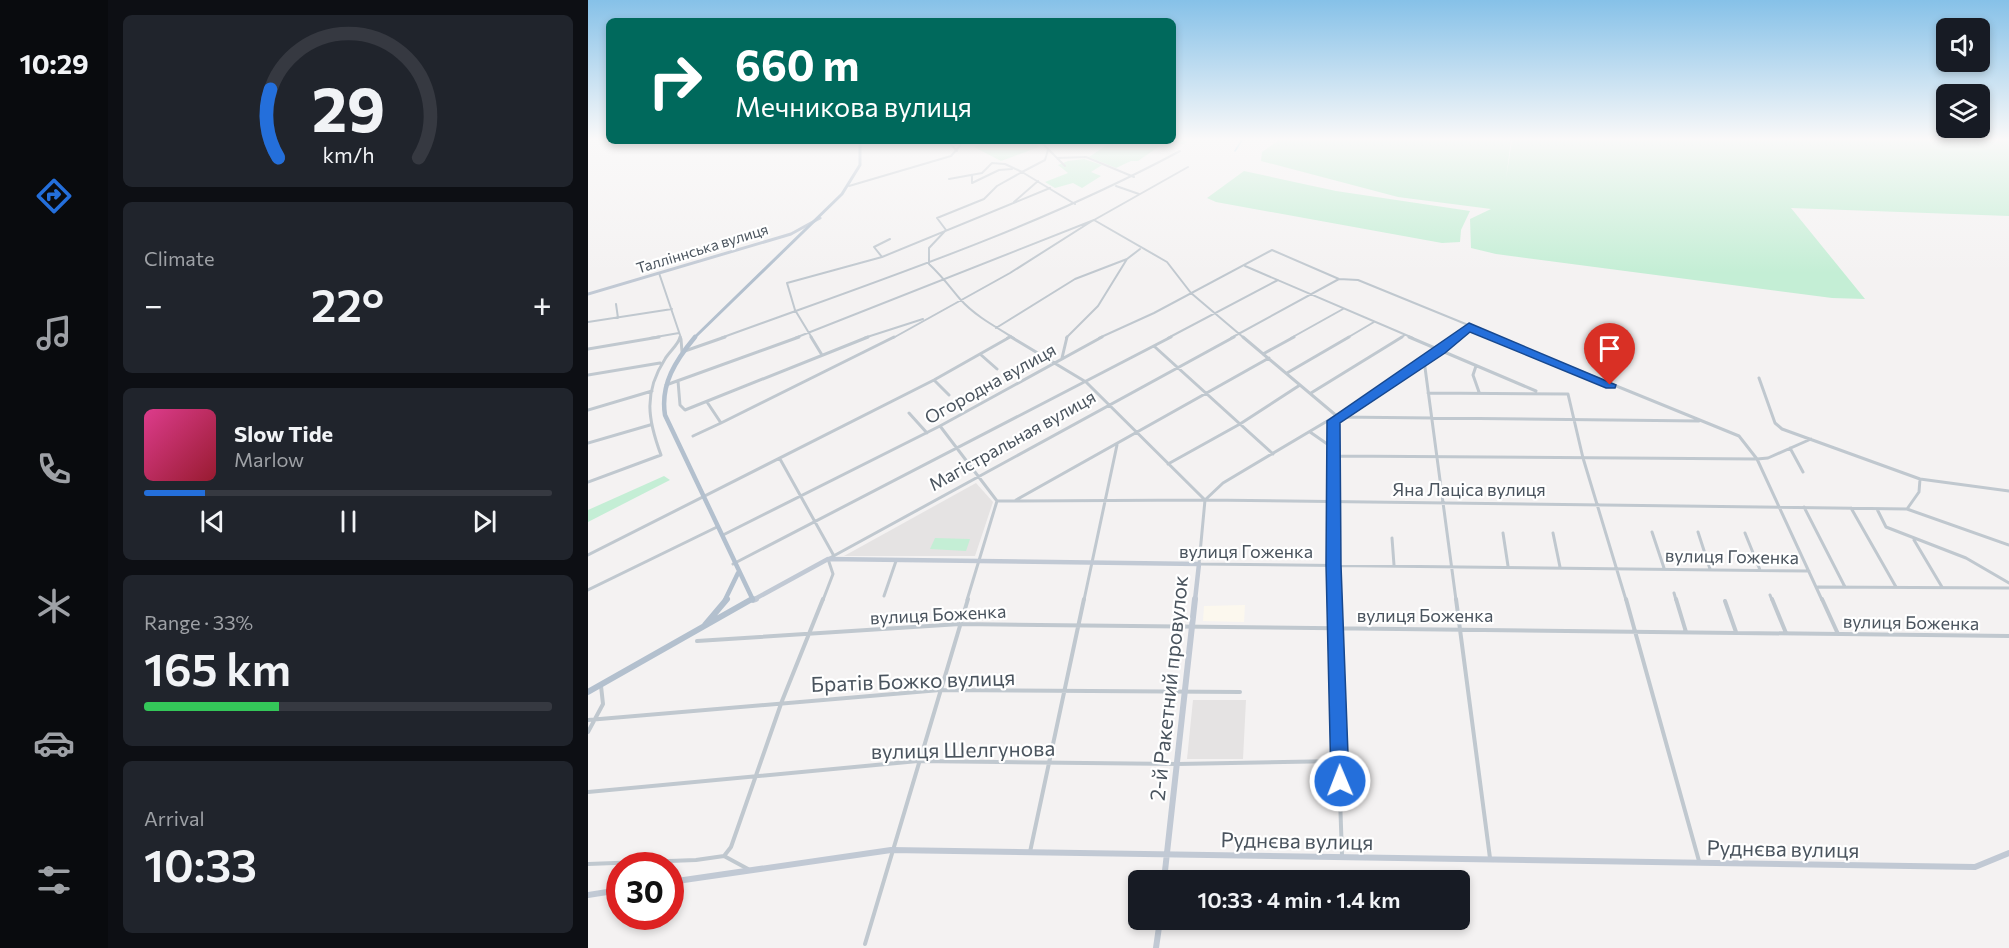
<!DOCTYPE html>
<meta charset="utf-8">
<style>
:root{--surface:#171b24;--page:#20242c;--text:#f1f3f6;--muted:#9ea1a6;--line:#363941;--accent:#246fdb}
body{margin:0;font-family:Commissioner,sans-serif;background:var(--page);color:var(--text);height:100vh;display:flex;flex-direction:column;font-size:22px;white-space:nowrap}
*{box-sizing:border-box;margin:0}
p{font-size:20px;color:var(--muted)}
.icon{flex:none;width:33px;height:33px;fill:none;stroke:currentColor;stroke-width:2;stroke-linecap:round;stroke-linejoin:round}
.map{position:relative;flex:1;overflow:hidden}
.drawer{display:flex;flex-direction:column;gap:15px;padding:15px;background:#0d0f14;width:480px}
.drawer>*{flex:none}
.hud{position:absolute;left:18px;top:18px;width:570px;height:126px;border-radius:9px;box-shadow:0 3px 9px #0003;background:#00695c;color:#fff;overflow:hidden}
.fabs{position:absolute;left:1348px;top:18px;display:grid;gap:12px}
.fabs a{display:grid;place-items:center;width:54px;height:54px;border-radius:9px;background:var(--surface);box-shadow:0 3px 9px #0003;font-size:30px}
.speed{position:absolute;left:18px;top:852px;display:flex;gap:12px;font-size:30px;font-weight:700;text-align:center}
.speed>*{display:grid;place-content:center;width:78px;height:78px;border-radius:50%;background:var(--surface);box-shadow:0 3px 9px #0003;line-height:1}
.speed .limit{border:9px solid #d22;background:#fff;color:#111}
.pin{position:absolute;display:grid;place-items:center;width:51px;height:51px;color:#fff;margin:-62px -26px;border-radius:50% 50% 50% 0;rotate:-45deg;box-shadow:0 0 6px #0007}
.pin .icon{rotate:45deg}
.me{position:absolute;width:66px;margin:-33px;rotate:359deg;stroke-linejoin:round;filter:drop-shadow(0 0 4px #0008)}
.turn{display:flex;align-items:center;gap:21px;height:126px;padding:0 30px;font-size:27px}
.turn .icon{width:78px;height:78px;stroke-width:2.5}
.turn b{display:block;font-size:42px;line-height:51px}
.big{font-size:45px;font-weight:600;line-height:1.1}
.drawer .tile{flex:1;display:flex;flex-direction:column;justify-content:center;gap:9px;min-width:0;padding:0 21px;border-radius:9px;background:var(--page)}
.drawer .dial{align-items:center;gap:0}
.dial svg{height:156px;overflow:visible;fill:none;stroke:var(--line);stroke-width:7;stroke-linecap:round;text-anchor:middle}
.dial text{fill:var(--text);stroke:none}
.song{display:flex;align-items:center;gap:18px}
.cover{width:72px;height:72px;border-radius:9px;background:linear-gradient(135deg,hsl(330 70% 55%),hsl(350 70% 35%))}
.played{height:6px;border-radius:3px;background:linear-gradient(90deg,var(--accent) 15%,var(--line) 15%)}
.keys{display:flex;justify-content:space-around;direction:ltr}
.heat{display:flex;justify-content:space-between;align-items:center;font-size:33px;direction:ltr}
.charge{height:9px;border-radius:4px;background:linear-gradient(90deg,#34c759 33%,var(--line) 0)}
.trip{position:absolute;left:540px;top:870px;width:342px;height:60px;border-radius:9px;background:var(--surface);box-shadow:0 3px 9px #0003;font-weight:600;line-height:60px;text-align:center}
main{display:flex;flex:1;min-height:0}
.tabs{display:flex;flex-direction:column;width:108px;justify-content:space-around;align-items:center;background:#090b0e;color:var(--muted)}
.tabs .icon{width:42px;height:42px}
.tabs .on{color:var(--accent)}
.tabs b{font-size:27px;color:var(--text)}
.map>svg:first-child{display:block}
.commercial{fill:#fcf8ee}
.education{fill:#e5e3e3}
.green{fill:#c4eed5}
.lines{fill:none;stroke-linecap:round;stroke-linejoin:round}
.stream{stroke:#94d4e8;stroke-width:1.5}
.street-far2{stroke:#c0c8cf;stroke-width:2}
.street-far1{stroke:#c0c8cf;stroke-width:3}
.street{stroke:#c0c8cf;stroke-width:4}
.secondary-far2{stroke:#c1c9d4;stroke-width:3}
.secondary-far1{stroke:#c1c9d4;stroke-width:4.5}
.secondary{stroke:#c1c9d4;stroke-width:6}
.primary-far2{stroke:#b3c0ce;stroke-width:3}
.primary-far1{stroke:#b3c0ce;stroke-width:4.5}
.primary{stroke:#b3c0ce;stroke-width:6}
.route{fill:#246fdb;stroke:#17488e;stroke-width:1.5}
.labels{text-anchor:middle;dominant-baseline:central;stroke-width:4.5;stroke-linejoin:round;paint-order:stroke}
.far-street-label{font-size:15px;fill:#4a545e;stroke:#fff}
.street-label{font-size:18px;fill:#4a545e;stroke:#fff}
.near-street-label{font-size:21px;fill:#4a545e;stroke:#fff}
</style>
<main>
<nav class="tabs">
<b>10:29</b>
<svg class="icon on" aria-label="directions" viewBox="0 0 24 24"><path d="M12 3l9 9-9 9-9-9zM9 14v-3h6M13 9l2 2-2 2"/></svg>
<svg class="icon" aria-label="music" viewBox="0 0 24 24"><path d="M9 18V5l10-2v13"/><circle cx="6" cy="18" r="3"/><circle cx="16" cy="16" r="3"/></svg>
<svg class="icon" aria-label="phone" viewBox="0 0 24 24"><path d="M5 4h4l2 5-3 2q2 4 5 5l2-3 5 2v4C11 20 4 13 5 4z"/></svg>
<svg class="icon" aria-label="climate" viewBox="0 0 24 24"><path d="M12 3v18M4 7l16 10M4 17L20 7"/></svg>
<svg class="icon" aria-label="car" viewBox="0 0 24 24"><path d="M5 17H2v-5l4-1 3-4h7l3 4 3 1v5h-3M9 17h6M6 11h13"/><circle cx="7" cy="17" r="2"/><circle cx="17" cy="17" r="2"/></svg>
<svg class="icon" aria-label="filters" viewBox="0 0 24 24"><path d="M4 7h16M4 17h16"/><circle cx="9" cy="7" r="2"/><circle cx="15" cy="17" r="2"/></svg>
</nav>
<section class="drawer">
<div class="tile dial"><svg viewBox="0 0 100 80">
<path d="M14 69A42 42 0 1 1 86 69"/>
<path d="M14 69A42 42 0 0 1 10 34" stroke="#246fdb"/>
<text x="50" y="56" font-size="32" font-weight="700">29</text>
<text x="50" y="72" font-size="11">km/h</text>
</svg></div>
<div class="tile"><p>Climate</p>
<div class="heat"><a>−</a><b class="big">22°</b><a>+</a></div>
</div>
<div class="tile">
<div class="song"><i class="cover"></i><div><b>Slow Tide</b><p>Marlow</p></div></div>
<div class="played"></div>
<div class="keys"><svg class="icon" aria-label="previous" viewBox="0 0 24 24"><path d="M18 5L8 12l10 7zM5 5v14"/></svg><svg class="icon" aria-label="pause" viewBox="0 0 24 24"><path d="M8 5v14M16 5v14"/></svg><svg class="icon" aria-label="next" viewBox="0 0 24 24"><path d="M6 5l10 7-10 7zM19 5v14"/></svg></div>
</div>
<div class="tile"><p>Range · 33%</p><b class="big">165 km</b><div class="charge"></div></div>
<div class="tile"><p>Arrival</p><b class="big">10:33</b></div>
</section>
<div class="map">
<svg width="1421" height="948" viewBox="0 0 1421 948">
<rect width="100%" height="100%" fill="#f4f2f2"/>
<!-- commercial -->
<path class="commercial" d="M657 605 656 622 615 621 616 606Z"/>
<!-- education -->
<path class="education" d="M388 483 405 502 387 556H256Z
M605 700H658L655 759H599Z"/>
<!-- green -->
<path class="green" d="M601 140 596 144 576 143 550 161H543L528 168 501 157 522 143Z
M691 140H923L918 179 924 140H1421V216L1203 208 1277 299 1244 298 908 254 883 248 882 219 903 209 810 197 673 161 674 152Z
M400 141H446L451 147 413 161 386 147Z
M496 159 514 165 503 172 513 176 494 188 485 183 467 188 457 182 480 173 470 165 480 161Z
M656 171 748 191 882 211 873 230 872 242 854 243 628 202 619 198Z
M76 476 82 480 0 522V510Z
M347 538 382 539 378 551 342 549Z"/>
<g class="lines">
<!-- stream -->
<path class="stream" d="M647 151 654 140"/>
<!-- street-far2 -->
<path class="street-far2" d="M360 141 369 151
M452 141 477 166
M469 158 498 157 546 177
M384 176V183L411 170 424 169
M361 179 394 173 404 163 417 164 434 172 457 160 460 150
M261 186 363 156 376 141
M528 186 551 194
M426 202 450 181
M506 220 579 262 603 293 656 338
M294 257 286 247 302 239
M657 266 825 338
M71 273 93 338
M28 304 30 318
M0 322 84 309
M408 328 487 279 539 259
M62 338 91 333
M133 338C289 281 445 230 592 151
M207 338 506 220 600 167
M224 338 207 310 199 283 294 257 462 188
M276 338 335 319
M305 338 422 273 504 221
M419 338 423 336
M426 338C408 327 387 316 372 299 362 287 353 275 341 264V248L358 230 349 218 396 199 409 186 434 172 487 204
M478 338 510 306 539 259 552 249
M511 338 566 313 684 250 751 279 770 280 912 338
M580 338 690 280
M643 338 751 279
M703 338 755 309
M759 338 786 322
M812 338 817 335
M871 338 881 327"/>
<!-- street-far1 -->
<path class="street-far1" d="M223 337 234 355
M423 337 498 382 616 499
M655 337 750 417 746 421 745 600
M821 337 948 391
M908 337 1151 436 1169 459 1234 600
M93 339 94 352 137 337
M567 347 685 454
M0 349 71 337
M392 354 409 369
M675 354 706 337
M474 358 479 337
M836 360 868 600
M888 366 885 375 891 392
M699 373 761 337
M0 375 72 363
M1171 378 1187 423 1194 429 1332 479 1421 491
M346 380 361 395
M90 381 92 405 97 410 280 337
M78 385 211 337
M723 393 814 337
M840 393 980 394 995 458 1038 600
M119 402 133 423 306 337
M0 410 64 391
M321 413 339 433
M750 417 1111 421
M352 426 409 501
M722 432 745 448
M105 436 133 423
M0 443 62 425
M1202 448 1215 472
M746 456 1169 459 1180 458 1223 439
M192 459 246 556
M580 464 652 424 712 385
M0 482 73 455C60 420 55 393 77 359 81 352 91 344 92 337
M428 500 681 358
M617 500 611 564 1221 571
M617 500 635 483 746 417 873 337
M409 501 617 500 1319 509 1331 492 1332 479
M1216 507 1257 587
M1263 508 1308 587
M1289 509 1298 527 1378 558 1421 583
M1319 509 1421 545
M1064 532 1076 568
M1110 532 1122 569
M915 533 920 566
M965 533 972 567
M1157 533 1172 570
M135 535 352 426 514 337
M804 538 806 565
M1326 540 1354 587
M0 555 346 380 422 337
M145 564 583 337
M1230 587 1421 588
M0 590 129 527
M1086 593 1088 600
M1182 595 1184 600
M296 596 308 561
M235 600 245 574 240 559 646 337
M379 600 409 501
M496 600 529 445"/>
<!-- street -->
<path class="street" d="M745 599 754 855
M868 599 902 858
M1038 599 1111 861
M1088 599 1098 632
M1184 599 1198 633
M1234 599 1250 634
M1137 601 1148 632
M109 641 372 624 1421 636
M0 720 352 690 652 692
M0 732 15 704 13 686
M0 792 330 761 589 764 751 761
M442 852 496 599
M136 856 143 847 194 701 235 599
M0 864 108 860 136 856 160 869
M277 944 380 599"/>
<!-- secondary-far2 -->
<path class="secondary-far2" d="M0 294 203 234 232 218"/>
<!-- secondary-far1 -->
<path class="secondary-far1" d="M165 600 240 559 611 564 607 600"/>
<!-- secondary -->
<path class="secondary" d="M165 600 168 599
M576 880 607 599
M82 882 303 850 1387 867 1421 853
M0 895 32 890
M568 948 572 920"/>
<!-- primary-far2 -->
<path class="primary-far2" d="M106 338 254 194 272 165V141"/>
<!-- primary-far1 -->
<path class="primary-far1" d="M107 337C88 360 72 384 77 415L165 600
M137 600 150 573"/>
<!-- primary -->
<path class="primary" d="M117 625 139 599
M0 692 164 599"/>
</g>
<!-- sky -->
<linearGradient id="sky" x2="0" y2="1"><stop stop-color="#86c1e8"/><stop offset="0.51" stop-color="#faf9f9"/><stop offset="1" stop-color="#faf9f9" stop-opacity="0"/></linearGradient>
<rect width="1421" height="273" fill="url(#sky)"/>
<!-- route -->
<path class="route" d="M881 323 1028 385 1027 388H1018L882 332 857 353 752 423 753 565 761 781 758 787 752 790 745 787 743 781 738 565 739 421Z"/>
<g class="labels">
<!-- far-street labels -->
<g class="far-street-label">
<text transform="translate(114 248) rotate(-17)">Талліннська вулиця</text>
</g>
<!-- street labels -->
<g class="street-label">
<text transform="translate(402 383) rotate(-29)">Огородна вулиця</text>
<text transform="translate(424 440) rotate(-29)">Магістральная вулиця</text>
<text x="881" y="489">Яна Лаціса вулиця</text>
<text x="658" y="551">вулиця Гоженка</text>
<text transform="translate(1144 556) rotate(1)">вулиця Гоженка</text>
<text transform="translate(350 614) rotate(-3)">вулиця Боженка</text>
<text x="837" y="615">вулиця Боженка</text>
<text transform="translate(1323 622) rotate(1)">вулиця Боженка</text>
</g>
<!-- near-street labels -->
<g class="near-street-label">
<text transform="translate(325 680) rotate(-2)">Братів Божко вулиця</text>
<text transform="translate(580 688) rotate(-84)">2-й Ракетний провулок</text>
<text transform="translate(375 749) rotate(-1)">вулиця Шелгунова</text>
<text transform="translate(709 840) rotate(1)">Руднєва вулиця</text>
<text transform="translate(1195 848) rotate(1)">Руднєва вулиця</text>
</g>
</g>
</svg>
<div class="fabs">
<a><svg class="icon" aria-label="sound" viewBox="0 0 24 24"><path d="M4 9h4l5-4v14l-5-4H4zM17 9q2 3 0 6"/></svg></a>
<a><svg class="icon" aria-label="layers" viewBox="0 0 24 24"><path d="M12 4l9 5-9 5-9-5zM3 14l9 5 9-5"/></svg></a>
</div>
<div class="speed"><div class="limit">30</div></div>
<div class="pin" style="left:1022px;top:385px;background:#d93025"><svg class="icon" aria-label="arrive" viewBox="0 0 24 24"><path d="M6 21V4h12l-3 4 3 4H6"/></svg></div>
<svg class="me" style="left:752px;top:781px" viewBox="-20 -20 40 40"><circle r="17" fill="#246fdb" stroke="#fff" stroke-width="3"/><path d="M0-11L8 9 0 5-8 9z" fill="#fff"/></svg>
<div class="trip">10:33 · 4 min · 1.4 km</div>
<div class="hud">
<div class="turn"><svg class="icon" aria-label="right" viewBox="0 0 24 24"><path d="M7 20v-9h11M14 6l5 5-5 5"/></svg><div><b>660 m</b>Мечникова вулиця</div></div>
</div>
</div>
</main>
